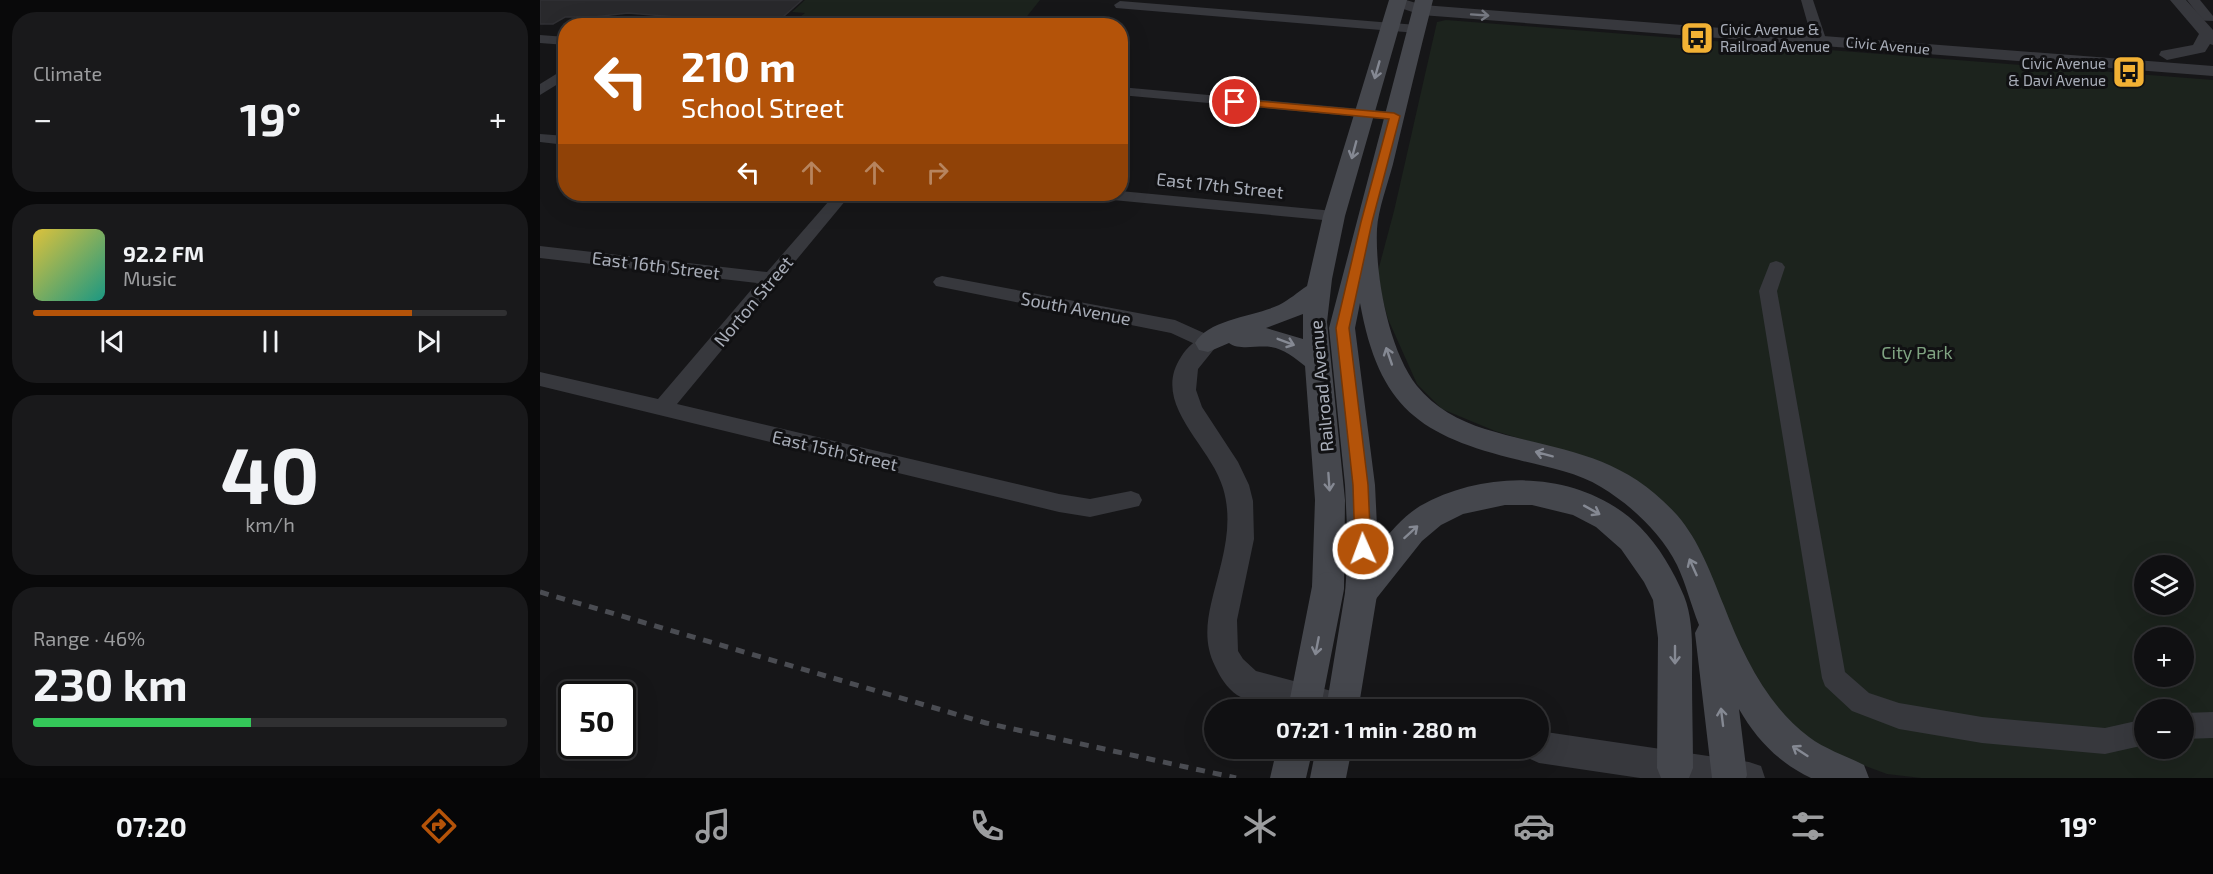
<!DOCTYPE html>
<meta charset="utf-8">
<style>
:root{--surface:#101012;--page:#19191b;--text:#f1f3f6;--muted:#9c9d9f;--line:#303032;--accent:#b45309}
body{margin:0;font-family:"Exo 2",sans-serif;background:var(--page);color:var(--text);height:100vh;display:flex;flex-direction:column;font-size:22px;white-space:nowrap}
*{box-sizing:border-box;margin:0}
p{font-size:20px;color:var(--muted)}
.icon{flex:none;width:33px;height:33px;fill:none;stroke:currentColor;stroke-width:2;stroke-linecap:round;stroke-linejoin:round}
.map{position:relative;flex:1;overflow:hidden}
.details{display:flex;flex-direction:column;gap:12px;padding:12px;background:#09090a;width:540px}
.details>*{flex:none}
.banner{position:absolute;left:18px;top:18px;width:570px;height:183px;border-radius:24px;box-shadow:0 6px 24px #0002,0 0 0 2px var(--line);background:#b45309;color:#fff;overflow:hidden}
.tools{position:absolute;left:1594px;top:555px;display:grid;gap:12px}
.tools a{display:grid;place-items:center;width:60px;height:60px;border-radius:50%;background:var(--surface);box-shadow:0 6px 24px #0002,0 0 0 2px var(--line);font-size:30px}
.speed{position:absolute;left:18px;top:681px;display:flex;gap:12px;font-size:30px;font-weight:700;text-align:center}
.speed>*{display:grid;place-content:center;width:78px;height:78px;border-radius:50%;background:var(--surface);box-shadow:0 6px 24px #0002,0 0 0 2px var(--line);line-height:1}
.speed .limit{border:3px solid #111;border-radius:9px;background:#fff;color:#111}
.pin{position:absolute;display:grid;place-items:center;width:51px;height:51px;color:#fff;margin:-26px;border:3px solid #fff;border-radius:50%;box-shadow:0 2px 6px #0007}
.me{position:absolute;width:66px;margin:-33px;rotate:358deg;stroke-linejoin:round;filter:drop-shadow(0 0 4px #0008)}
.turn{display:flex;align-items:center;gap:21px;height:126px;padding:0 24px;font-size:27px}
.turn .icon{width:78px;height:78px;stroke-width:2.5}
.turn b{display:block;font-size:42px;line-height:51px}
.lanes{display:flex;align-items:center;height:57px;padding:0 24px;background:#0003;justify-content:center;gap:30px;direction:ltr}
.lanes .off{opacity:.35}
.big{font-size:45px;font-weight:700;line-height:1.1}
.details .tile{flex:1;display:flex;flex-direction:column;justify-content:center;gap:9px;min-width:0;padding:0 21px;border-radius:24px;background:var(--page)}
.details .dial{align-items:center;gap:0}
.dial b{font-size:78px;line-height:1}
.song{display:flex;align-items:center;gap:18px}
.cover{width:72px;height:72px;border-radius:9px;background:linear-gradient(135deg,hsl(50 70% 55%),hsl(170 70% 35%))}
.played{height:6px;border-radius:3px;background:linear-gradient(90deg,var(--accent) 80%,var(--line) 80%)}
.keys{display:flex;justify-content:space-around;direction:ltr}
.heat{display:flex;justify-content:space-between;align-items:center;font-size:33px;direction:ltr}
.charge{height:9px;border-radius:4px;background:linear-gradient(90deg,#34c759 46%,var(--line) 0)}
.trip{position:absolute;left:664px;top:699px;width:345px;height:60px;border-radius:30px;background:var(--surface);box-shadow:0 6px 24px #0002,0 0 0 2px var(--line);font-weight:700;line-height:60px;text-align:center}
.dock{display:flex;height:96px;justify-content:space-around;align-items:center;background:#060607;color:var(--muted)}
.dock .icon{width:42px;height:42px}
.dock .active{color:var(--accent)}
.dock b{font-size:27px;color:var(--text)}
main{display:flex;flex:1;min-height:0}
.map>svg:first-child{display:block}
.green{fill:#1c231d;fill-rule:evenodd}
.building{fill:#29292c;stroke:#303034;stroke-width:1.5}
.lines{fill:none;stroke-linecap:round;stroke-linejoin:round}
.minor{fill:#37383d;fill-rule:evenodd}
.tertiary{fill:#37383d;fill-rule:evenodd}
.secondary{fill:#45474d;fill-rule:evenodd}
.rail{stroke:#4a4c52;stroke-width:5;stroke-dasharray:9 8;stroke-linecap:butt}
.secondary-bridge{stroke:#45474d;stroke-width:32}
.oneway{stroke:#757881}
.oneway2{stroke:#858993}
.route{fill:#b45309;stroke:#753606;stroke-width:1.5}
.labels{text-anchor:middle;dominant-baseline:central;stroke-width:6;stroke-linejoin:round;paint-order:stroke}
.far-poi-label{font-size:15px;fill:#a8adb8;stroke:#111113;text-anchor:start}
.far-street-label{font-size:15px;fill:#a8adb8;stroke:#111113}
.street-label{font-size:18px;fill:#a8adb8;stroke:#111113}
.park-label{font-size:18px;fill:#7fa381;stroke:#111113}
</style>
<main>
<section class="details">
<div class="tile"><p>Climate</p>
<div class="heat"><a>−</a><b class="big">19°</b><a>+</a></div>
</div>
<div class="tile">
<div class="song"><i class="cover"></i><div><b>92.2 FM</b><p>Music</p></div></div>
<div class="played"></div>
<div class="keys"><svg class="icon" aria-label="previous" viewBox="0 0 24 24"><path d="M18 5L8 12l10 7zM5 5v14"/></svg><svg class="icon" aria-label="pause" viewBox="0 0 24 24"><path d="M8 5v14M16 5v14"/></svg><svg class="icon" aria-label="next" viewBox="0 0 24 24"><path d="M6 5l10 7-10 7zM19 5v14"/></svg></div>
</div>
<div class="tile dial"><b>40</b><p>km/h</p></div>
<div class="tile"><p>Range · 46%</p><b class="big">230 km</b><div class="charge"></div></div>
</section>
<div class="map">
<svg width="1673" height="778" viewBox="0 0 1673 778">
<rect width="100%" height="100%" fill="#161618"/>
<!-- green -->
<path class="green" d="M265 0H500L480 25H250L265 13 252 12Z
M906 20 1673 80V778H1381L1347 774 1285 751 1250 723 1232 702 1210 665 1150 542 995 443 955 431 902 409 877 384 848 319 842 297 838 271 854 211 897 22ZM1605 566H1644V604H1605ZM1605 638H1644V676H1605ZM1605 710H1644V748H1605Z"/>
<!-- building -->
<path class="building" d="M0 0H262L234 25 88 13 54 17H25L13 24H0Z"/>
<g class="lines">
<!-- minor -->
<path class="minor" d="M1261 0H1273L1286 39 1284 42H1274L1272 39Z
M1647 0H1660L1673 16V21L1647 20 1646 17 1647 14 1657 13Z
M580 1 877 25 884 29 877 33 576 8 574 5Z
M0 35 26 37V45L0 43Z
M26 68V79L0 95V84Z
M580 87 854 112 861 116 854 120 580 95Z
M0 134 26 136V145L0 142Z
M580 191 794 211 800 212 802 216 800 220 794 221 562 199 554 194H580Z
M295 194H311L137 404 519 494 550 499 591 491 599 494 602 500 599 506 550 517 519 512 0 386V372L118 399 217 283 0 258V246L227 272Z
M1236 261 1242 263 1245 267 1237 291 1305 672 1329 693 1359 703 1442 717 1565 728 1605 719V745L1565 754 1442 743 1359 729 1312 711 1285 686 1282 678 1219 291 1230 263Z
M402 276 635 320 675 338 677 343 675 348 668 350 631 333 396 286 393 282 396 278Z
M1673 712V738L1644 739V713Z"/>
<!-- tertiary -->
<path class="tertiary" d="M851 0H866L883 5 1673 66V76L881 15 852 5Z
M1630 0H1646L1673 30V45L1670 44 1665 52 1627 60 1619 55 1621 51 1653 45 1659 34Z
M668 335 676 337 679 343 658 369 656 390 662 407 698 462 709 485 713 501 714 539 697 620 698 651 703 659 716 671 807 695 818 699 822 710C787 710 727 714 697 695 687 688 680 677 675 666 665 646 666 626 671 604 680 565 695 528 683 488 671 445 610 404 641 357 647 347 657 338 668 335Z
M999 731 1209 762 1221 766 1225 778H1100L999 763 988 758 984 748H999Z"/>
<!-- secondary -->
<path class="secondary" d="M849 0H867L805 216 792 279 787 322 805 500 804 588 799 598 788 602 777 598 772 588 775 500 765 366C755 358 744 349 731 347 717 345 700 351 689 343L668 352 659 350 655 343C668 319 716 316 739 305 749 300 758 292 767 286L783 216ZM763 314V339L726 328Z
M875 0H893C879 55 866 109 853 164 848 183 838 210 837 229 835 274 848 349 877 386 894 407 919 421 945 429 1021 452 1079 451 1137 515 1160 542 1171 574 1184 606 1202 653 1227 706 1269 737 1285 749 1306 756 1324 765L1329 778H1271C1239 763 1216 739 1199 709L1207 775 1206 778H1172L1155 633 1159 625C1151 605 1146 584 1137 565 1121 533 1091 505 1061 487 1037 472 1006 467 979 460 880 436 839 408 820 303L815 328 835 485 838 547C850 532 864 516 880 506 948 468 1043 470 1100 527 1119 546 1134 572 1144 596 1154 621 1152 651 1152 677 1152 707 1153 738 1153 768L1149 778H1121L1117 768 1118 638 1113 600 1104 582 1081 549 1056 527 1033 515 992 505H965L923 514 901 525 882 541 832 604 821 609 810 604 805 594 808 549 805 485 789 328Z
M737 748H773L766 778H730Z
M776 748H812L806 778H770Z"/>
<!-- rail -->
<path class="rail" d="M0 592 446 723 696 778"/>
<!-- secondary-bridge -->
<path class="secondary-bridge" d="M764 710 788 588
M802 710 821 594"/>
</g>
<!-- one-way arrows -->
<defs><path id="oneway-shaft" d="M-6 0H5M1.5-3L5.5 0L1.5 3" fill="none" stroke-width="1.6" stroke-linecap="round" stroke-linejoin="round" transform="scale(1.5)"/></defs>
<use class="oneway" href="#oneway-shaft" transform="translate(940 15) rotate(4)"/>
<g class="oneway2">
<use href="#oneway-shaft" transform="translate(837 70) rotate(106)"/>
<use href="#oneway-shaft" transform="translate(814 150) rotate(105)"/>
<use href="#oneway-shaft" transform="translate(746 342) rotate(21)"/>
<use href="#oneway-shaft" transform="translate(849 356) rotate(-109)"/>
<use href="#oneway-shaft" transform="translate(1004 454) rotate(-165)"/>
<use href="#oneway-shaft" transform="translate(789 482) rotate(86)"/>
<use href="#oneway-shaft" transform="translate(1052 510) rotate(29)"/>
<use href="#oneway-shaft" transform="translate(871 532) rotate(-42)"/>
<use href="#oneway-shaft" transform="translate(1153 567) rotate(-114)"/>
<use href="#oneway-shaft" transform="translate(777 646) rotate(101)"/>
<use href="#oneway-shaft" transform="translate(1135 655) rotate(90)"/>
<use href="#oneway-shaft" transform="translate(1182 717) rotate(-97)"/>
<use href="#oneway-shaft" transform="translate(1260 751) rotate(-147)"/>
</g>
<!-- route -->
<path class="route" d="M695 99 854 113 860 116 832 222 809 328 828 485 831 549 828 554 823 556 817 554 815 549 813 485 796 328 821 222 849 119 691 104V100Z"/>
<!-- icons -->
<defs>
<g id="bus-square" transform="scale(1.725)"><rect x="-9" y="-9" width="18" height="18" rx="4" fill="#f2b134" stroke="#111113"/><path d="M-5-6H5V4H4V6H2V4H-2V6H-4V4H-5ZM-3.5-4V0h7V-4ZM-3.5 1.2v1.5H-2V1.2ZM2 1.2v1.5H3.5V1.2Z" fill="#111"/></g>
</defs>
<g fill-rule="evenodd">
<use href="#bus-square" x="1157" y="38"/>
<use href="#bus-square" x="1589" y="72"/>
</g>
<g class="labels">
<!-- far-poi labels -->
<g class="far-poi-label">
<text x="1180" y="29">Civic Avenue &amp;<tspan x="1180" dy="17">Railroad Avenue</tspan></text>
<text x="1566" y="63" text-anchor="end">Civic Avenue<tspan x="1566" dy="17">&amp; Davi Avenue</tspan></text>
</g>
<!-- far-street labels -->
<g class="far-street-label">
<text transform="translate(1348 45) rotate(5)">Civic Avenue</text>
</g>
<!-- street labels -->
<g class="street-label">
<text transform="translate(680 185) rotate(6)">East 17th Street</text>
<text transform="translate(116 265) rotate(7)">East 16th Street</text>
<text transform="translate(213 301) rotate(-50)">Norton Street</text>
<text transform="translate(536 308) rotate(11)">South Avenue</text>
<text transform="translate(781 386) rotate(-95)">Railroad Avenue</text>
<text transform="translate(295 450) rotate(13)">East 15th Street</text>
</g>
<!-- park labels -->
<g class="park-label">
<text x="1377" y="352">City Park</text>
</g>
</g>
</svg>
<div class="tools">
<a><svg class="icon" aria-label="layers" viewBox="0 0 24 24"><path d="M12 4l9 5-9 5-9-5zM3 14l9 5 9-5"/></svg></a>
<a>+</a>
<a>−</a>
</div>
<div class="speed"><div class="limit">50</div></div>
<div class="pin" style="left:695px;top:102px;background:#d93025"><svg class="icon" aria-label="arrive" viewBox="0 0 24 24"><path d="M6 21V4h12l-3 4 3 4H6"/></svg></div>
<svg class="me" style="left:823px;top:549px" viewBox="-20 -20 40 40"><circle r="17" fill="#b45309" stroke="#fff" stroke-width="3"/><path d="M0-11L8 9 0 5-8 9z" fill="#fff"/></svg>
<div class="trip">07:21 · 1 min · 280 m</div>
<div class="banner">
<div class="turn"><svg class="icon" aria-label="left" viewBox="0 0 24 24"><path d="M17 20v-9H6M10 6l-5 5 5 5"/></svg><div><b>210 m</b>School Street</div></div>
<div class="lanes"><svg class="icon" aria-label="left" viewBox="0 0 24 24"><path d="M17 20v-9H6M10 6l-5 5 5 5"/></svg><svg class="icon off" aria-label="ahead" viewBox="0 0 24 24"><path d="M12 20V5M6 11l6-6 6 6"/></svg><svg class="icon off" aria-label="ahead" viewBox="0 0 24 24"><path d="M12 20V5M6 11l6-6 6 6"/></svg><svg class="icon off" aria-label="right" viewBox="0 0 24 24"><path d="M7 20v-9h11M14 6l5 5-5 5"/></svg></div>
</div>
</div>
</main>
<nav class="dock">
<b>07:20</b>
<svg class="icon active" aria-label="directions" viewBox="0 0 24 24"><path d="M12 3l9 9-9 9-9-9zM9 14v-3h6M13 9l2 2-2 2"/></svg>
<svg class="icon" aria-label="music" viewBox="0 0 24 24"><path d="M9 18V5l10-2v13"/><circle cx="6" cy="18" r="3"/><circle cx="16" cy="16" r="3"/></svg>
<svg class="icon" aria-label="phone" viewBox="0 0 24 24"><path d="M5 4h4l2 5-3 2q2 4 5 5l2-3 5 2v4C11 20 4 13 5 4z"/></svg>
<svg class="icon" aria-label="climate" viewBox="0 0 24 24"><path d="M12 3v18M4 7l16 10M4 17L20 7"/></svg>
<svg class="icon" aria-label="car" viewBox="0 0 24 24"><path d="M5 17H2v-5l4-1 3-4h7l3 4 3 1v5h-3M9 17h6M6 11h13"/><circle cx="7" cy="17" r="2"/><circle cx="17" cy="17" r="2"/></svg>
<svg class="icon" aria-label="filters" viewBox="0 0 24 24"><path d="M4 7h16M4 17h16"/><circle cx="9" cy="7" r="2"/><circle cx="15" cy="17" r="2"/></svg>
<b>19°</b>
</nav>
